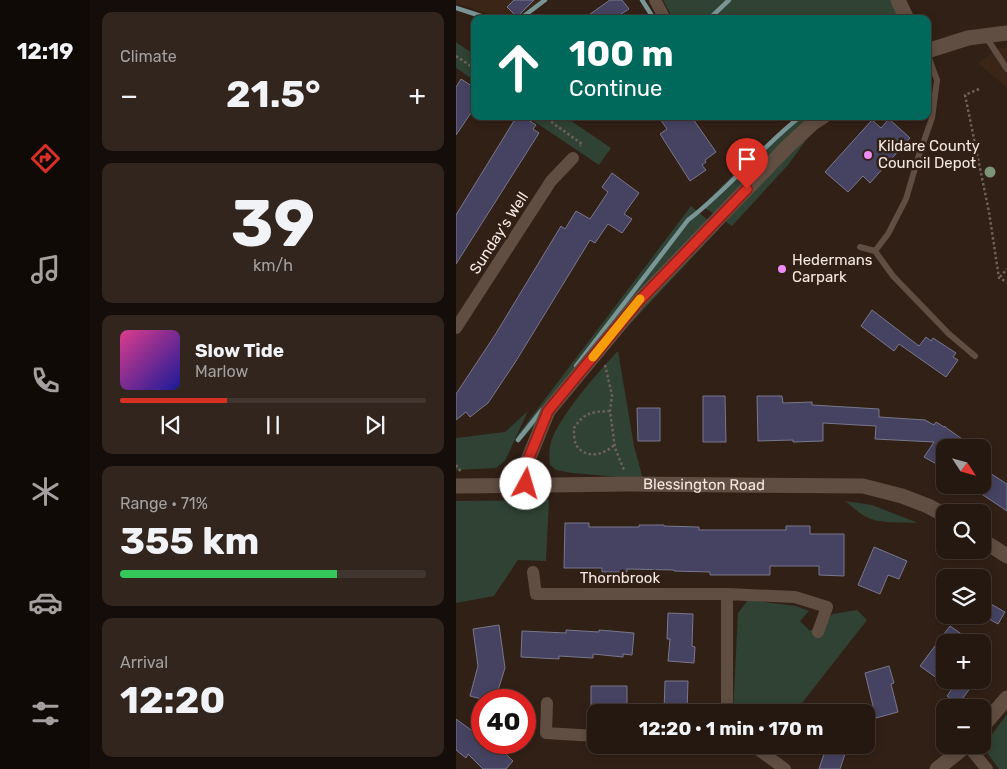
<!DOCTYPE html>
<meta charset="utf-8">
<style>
:root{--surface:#251810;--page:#31251e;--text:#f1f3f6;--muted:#a3a09f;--line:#423730;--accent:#d93025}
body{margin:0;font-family:Rubik,sans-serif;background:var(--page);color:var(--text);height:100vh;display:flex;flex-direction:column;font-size:19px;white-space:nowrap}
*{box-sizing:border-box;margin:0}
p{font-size:16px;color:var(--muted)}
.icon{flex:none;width:28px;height:28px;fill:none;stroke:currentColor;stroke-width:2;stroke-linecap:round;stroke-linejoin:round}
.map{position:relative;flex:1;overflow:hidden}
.panel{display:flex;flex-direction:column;gap:12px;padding:12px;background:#140d09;width:366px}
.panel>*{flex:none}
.hud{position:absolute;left:15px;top:15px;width:460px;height:105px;border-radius:10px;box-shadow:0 2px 8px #0003,0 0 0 1px var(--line);background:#00695c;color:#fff;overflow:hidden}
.needle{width:32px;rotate:126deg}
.buttons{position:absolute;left:480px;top:439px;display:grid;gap:10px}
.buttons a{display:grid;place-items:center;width:55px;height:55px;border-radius:10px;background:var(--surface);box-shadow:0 2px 8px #0003,0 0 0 1px var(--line);font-size:25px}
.speed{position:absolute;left:15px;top:689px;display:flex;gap:10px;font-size:25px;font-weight:700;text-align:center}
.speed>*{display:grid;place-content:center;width:65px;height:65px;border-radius:50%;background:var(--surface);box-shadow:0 2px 8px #0003,0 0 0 1px var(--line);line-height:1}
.speed .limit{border:8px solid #d22;background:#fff;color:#111}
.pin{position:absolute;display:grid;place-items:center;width:42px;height:42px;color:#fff;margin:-51px -21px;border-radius:50% 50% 50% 0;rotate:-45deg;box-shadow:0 0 5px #0007}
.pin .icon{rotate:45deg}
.me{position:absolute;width:55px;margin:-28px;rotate:6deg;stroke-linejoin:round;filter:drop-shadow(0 0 4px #0008)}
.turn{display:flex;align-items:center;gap:18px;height:105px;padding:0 15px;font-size:22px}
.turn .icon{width:65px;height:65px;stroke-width:2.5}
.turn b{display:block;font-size:35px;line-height:42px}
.big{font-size:38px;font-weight:700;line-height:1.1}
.panel .tile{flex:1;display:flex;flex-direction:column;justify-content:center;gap:8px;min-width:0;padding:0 18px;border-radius:10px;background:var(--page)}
.panel .dial{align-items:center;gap:0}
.dial b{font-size:65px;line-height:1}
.song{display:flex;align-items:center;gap:15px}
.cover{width:60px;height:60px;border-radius:8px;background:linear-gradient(135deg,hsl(330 70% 55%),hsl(240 70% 35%))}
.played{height:5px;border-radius:2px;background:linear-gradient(90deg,var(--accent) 35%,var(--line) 35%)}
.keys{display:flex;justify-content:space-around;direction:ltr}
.heat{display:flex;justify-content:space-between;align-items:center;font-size:28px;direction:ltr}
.charge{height:8px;border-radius:4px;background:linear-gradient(90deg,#34c759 71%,var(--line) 0)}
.trip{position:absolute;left:131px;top:704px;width:288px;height:50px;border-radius:10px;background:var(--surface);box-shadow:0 2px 8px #0003,0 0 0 1px var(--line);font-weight:700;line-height:50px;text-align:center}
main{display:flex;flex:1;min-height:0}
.tab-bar{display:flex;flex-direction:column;width:90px;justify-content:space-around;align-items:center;background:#0f0a06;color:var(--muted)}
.tab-bar .icon{width:35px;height:35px}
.tab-bar .on{color:var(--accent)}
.tab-bar b{font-size:22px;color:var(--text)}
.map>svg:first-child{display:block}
.built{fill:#3b2516}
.green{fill:#2f4233}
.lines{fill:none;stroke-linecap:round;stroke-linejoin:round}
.stream{stroke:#799596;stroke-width:4.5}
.building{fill:#454361;stroke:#78778c}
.path{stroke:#706158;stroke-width:2.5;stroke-dasharray:2.5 2.5;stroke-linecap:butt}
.lane{stroke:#614e42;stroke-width:6}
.street{stroke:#614e42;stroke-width:12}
.secondary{stroke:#614e42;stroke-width:15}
.tree{fill:#7d9478}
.route-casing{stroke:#8d1f18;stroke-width:12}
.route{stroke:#d93025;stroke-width:9}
.slow{stroke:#f59e0b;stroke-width:9}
.poi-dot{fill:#ee8bf7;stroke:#312016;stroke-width:2}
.labels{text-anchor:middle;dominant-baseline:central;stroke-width:5;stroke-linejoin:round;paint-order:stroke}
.poi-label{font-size:15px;fill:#f4e8e1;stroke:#312016;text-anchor:start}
.street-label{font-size:15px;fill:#f4e8e1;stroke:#312016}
</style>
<main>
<nav class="tab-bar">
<b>12:19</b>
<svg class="icon on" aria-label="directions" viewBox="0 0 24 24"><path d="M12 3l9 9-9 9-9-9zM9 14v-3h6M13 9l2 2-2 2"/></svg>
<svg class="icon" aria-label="music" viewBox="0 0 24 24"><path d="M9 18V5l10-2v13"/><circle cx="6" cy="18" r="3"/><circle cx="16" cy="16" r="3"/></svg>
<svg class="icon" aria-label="phone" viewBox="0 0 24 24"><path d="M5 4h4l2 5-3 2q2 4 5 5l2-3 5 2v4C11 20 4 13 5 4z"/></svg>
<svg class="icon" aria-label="climate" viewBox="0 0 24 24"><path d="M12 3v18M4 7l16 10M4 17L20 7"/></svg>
<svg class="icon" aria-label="car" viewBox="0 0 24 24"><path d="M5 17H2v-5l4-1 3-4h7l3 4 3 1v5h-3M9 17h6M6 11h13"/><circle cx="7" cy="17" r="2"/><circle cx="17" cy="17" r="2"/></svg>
<svg class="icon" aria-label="filters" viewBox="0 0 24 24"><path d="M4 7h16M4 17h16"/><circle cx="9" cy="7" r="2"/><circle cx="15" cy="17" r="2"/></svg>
</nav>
<section class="panel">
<div class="tile"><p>Climate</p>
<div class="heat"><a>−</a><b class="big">21.5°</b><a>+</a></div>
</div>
<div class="tile dial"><b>39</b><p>km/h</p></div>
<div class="tile">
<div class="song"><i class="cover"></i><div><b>Slow Tide</b><p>Marlow</p></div></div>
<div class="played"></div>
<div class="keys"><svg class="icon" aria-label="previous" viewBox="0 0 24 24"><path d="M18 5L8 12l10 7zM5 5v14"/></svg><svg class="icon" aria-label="pause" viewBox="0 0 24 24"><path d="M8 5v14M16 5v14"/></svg><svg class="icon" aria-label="next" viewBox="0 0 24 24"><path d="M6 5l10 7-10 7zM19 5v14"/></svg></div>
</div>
<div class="tile"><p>Range · 71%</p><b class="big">355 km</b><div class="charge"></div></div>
<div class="tile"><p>Arrival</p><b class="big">12:20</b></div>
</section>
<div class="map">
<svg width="551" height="769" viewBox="0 0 551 769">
<rect width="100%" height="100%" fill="#312016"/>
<!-- built -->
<path class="built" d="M0 0H87L62 19H46L0 3Z
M543 48H551V88L522 63Z"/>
<!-- green -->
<path class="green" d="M207 0H270L249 19H217Z
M276 0H436L444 19H256Z
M0 42 19 55V81L0 68Z
M70 116H108L155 148 143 165Z
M342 116 366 118 332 165 276 226 246 206 290 162Z
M235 206 263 229 66 439 61 436Z
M162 351 178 446 187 479 116 473 100 470 94 465C93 458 93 449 95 442 103 416 143 371 162 351Z
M72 411 49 461 40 468 0 470V438L49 432Z
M93 500 90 561 62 560 38 596 0 603V501Z
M389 501 416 505 462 523C447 522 429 524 415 519 405 516 397 507 389 501Z
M292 600 340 606 353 611 344 621 354 631 377 614 401 610 411 620 339 712H277L282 613Z
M551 714V769H543L532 754 531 741Z"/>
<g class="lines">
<!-- stream -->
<path class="stream" d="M186 0 198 19
M0 8 34 19
M64 19 89 0
M253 19 273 0
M120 366 232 220C273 189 304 148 345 116
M62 440 86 410"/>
</g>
<!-- building -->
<path class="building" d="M58 0H78L61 17 51 7Z
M154 0H166L173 9 165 14 168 19H127Z
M5 79 19 88V107L0 135V87Z
M61 116H66L80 125 77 129 83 133 0 264V215Z
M202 116H235L260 152 249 160 250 162 246 165 250 170 234 181 204 134 211 129Z
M433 119 454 138 414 183 407 176 392 192 369 172 416 120 425 128Z
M156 173 183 193 168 214 176 219 166 233 152 224 139 243 134 240 60 361 32 403 14 417 10 412 0 420V394L39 335 99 236 105 226 109 229 120 211 134 219 152 192 146 187Z
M416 310 463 346 470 337 475 341 477 338 500 353 497 357 502 360 490 377 443 344 438 351 405 326Z
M247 396H269L270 442H247Z
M301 396H326L327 403 356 402V405L423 409V417L469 420 478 425 480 422 488 427 489 426V427L519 448H489V469L468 457 478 442 419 439 420 426 367 423V441L337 442V440L302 441Z
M181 408H204V441H182Z
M526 468 551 484V511L512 485H526Z
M109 523H133V527H183V525H208V526L243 527V530H330V526H354V534H388V576L363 575V566H314V575H254V572L218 571V570L171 569V572H146V568H108Z
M418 547 451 561 443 579 432 575 424 594 402 585Z
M526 599 549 612 542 624 526 615Z
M212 613 237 614 236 646 239 647 238 663 212 661 214 639H211Z
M43 625 49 668 39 700H29L14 696 22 666 17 629Z
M494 626 517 642H489V680H520L502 705 491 696 496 689 464 666Z
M110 630 143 632V630L178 633 176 655 167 654V657L137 654V658L103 656V659L65 657 66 631 110 633Z
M433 666 438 683 435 684 442 712 420 718 409 673Z
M209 681H232L231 712H208Z
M135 686H171V712H135Z
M0 719 26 738V742H37L57 761 50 769H27L12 754 10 758 0 750Z
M371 745H392L384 769H363Z"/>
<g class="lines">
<!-- path -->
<path class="path" d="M0 56 19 69
M523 89 509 95 533 212 543 278 551 282
M87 116 126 144 124 146
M544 277 551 269
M149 365 156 395 154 411 159 448 168 470
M154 411C135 412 129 412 118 428 118 433 118 440 120 445 130 460 149 455 159 444
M0 465 5 472"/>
<!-- lane -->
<path class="lane" d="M530 37 551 69
M471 53 481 80 476 118 463 155 450 199 432 234 419 251 437 276 493 334 519 356
M404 247 419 251"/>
<!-- street -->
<path class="street" d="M199 0 209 19
M0 328 95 181 117 158
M77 572 80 594H271L339 597 371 607 362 632
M271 594V712
M91 703 90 733 140 736
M283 745 300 748 329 769
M511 745 531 769"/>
<!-- secondary -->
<g class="secondary">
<path d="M442 0 451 19"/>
<path d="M471 51 512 38 551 33"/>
<path d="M70 484 72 460 92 411 183 301 331 147 357 123 368 116"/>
<path id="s1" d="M0 486 173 484 407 486 446 496 472 506 489 515"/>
<path d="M526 540 551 556"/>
<path d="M526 727 551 698"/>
<path d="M481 769 511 745"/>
</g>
</g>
<!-- trees -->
<circle class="tree" cx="534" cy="172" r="5.5"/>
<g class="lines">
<!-- route casing -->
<g class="route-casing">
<path id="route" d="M70 484 72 460 92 411 183 301 291 189"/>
</g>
<!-- route -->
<use href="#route" class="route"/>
<!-- slow -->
<path class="slow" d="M137 357 184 299"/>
</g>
<!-- markers -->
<g class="poi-dot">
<circle cx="412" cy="155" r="5"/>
<circle cx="326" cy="269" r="5"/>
</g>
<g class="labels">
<!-- poi labels -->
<g class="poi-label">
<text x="422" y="146">Kildare County<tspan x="422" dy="17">Council Depot</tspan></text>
<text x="336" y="260">Hedermans<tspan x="336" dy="17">Carpark</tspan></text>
</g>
<!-- street labels -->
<g class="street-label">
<text transform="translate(43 233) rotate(-57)">Sunday's Well</text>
<text stroke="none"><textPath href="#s1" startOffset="248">Blessington Road</textPath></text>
<text x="164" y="578">Thornbrook</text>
</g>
</g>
</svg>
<div class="buttons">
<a><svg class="needle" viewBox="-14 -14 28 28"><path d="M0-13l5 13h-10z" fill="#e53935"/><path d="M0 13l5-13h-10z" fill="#a3a09f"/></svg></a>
<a><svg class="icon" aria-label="search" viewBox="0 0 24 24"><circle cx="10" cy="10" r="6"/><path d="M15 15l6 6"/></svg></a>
<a><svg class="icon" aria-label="layers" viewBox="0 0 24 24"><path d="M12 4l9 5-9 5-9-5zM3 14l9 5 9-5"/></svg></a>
<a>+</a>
<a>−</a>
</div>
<div class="speed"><div class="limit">40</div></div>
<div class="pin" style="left:291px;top:189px;background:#d93025"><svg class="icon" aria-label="arrive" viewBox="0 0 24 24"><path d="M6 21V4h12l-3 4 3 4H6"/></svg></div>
<svg class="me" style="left:70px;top:484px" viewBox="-20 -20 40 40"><circle r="19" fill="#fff"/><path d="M0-13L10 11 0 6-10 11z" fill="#d93025"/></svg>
<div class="trip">12:20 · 1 min · 170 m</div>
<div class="hud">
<div class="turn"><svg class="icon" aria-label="ahead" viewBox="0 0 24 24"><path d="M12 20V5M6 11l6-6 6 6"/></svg><div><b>100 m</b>Continue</div></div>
</div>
</div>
</main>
